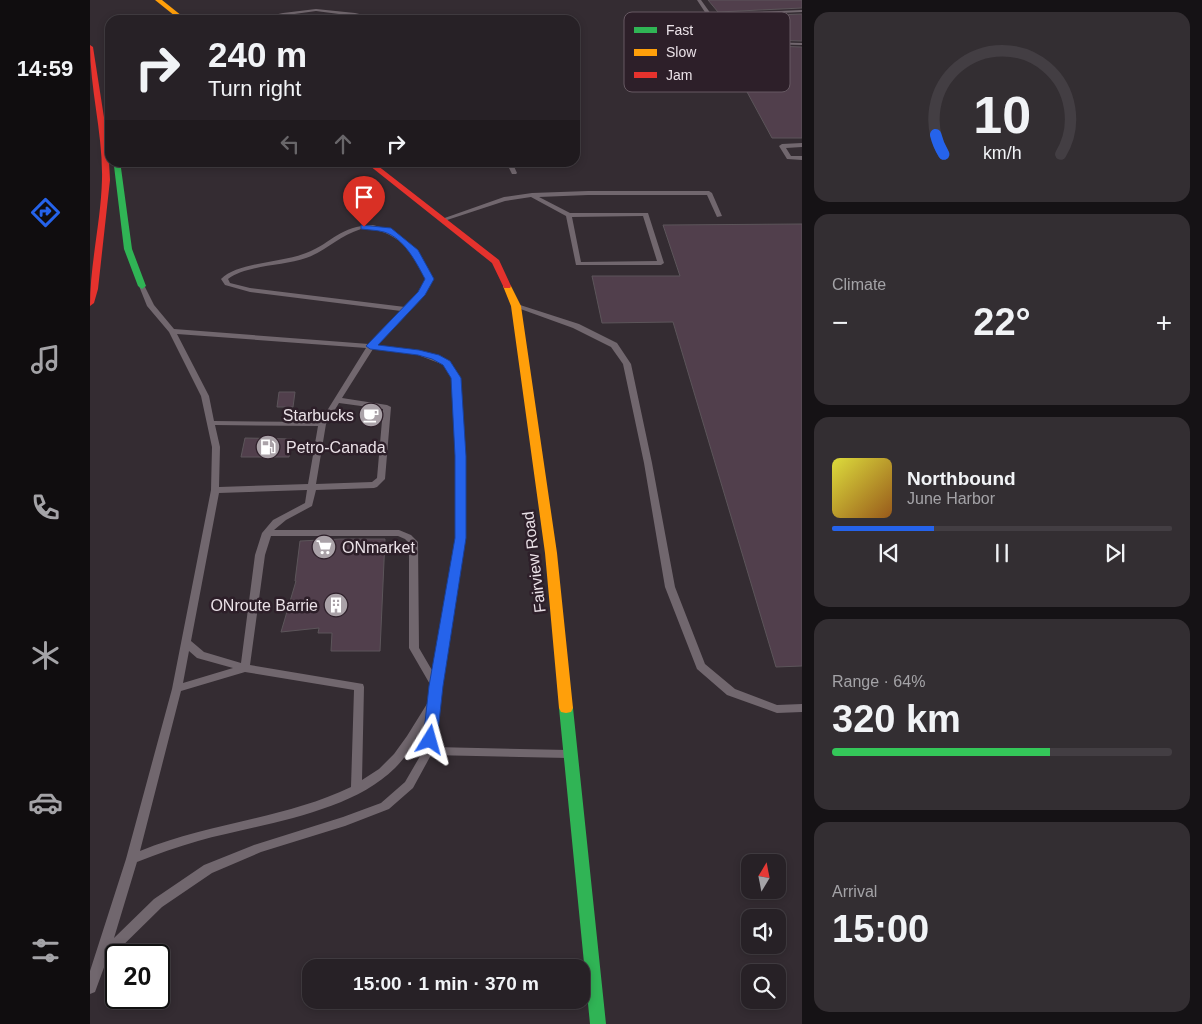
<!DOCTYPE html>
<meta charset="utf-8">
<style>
:root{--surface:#272126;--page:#332e32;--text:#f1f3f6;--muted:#a4a3a7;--line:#433e43;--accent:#2563eb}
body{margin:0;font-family:Helvetica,sans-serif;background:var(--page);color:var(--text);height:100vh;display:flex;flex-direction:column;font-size:19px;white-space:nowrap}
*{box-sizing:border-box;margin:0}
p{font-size:16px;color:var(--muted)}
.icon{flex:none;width:28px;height:28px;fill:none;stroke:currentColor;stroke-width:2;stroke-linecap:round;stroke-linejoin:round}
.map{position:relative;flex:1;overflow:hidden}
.drawer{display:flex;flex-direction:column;gap:12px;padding:12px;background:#151215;width:400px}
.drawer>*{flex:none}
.hud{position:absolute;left:15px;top:15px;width:475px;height:152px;border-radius:15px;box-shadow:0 2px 8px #0003,0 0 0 1px var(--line);background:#272126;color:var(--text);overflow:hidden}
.needle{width:32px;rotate:10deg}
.fabs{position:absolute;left:651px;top:854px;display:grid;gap:10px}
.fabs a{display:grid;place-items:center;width:45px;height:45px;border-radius:10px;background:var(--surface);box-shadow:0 2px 8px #0003,0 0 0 1px var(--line);font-size:25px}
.speed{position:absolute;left:15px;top:944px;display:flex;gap:10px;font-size:25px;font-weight:700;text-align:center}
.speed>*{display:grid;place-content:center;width:65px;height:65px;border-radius:50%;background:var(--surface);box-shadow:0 2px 8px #0003,0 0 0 1px var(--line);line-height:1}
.speed .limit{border:2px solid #111;border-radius:8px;background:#fff;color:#111}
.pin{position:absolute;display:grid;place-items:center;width:42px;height:42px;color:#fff;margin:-51px -21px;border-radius:50% 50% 50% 0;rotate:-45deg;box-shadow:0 0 5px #0007}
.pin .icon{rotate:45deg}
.me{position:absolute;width:55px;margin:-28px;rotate:8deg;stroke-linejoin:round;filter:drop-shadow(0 0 4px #0008)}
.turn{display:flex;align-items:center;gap:18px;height:105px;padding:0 20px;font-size:22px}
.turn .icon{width:65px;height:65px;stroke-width:2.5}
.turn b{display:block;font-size:35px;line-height:42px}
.lanes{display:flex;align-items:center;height:48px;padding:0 20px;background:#0003;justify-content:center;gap:25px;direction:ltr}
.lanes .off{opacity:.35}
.big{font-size:38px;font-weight:600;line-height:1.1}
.drawer .card{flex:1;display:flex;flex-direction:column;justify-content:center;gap:8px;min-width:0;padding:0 18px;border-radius:15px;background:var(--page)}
.drawer .dial{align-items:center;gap:0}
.dial svg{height:130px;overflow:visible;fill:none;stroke:var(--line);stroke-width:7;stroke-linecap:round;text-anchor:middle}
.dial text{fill:var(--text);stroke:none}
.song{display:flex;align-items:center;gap:15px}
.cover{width:60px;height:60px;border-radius:8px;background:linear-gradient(135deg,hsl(60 70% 55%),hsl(30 70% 35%))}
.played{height:5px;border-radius:2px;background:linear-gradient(90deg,var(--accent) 30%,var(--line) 30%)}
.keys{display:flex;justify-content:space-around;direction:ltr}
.heat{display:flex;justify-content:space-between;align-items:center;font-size:28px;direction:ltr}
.charge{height:8px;border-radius:4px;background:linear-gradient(90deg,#34c759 64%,var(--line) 0)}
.trip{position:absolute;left:212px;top:959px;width:288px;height:50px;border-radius:15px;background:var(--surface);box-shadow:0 2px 8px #0003,0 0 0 1px var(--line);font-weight:600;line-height:50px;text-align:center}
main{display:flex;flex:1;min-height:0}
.tabs{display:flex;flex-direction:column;width:90px;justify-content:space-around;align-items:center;background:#100d0f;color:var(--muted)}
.tabs .icon{width:35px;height:35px}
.tabs .current{color:var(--accent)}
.tabs b{font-size:22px;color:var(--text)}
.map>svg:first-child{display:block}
.building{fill:#513f4c;stroke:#5c555a}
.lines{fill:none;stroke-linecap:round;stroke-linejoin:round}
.lane{fill:#71676e;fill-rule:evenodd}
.fast{fill:#30b455;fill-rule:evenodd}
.slow{fill:#ff9f0a;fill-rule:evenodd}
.jam{fill:#e5322d;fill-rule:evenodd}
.route{fill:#2563eb;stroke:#184099}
.labels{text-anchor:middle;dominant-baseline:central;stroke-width:5;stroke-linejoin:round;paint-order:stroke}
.poi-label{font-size:16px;fill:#eae1e7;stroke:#2d1f29;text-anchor:end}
.street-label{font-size:16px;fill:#eae1e7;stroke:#2d1f29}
.key{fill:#2d1f29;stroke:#665962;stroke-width:1}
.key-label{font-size:14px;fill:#eae1e7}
</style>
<main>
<nav class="tabs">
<b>14:59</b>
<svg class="icon current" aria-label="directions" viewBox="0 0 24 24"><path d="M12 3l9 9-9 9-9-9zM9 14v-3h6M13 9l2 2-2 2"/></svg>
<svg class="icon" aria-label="music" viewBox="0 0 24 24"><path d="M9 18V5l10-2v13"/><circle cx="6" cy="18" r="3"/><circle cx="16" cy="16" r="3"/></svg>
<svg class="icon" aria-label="phone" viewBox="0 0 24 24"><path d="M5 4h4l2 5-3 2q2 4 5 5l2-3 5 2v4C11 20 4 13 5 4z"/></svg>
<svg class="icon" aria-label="climate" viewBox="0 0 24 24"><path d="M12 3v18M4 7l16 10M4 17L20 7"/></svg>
<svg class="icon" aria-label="car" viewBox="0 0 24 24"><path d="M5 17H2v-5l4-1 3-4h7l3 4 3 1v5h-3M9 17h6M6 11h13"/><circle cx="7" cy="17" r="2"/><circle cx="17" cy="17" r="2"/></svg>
<svg class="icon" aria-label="filters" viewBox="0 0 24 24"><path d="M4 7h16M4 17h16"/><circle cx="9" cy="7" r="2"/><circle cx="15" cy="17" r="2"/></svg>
</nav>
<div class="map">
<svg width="712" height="1024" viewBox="0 0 712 1024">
<rect width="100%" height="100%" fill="#342c32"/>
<!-- building -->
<path class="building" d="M618 0H712V8L628 12Z
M712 14V41L648 39 632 23H637L632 17Z
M654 45 712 47V138H682L637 55H664Z
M712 224V666L686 667 583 322 512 323 502 276H590L573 225Z
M189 392H205L203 407H187Z
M155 438 202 439 199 457H151Z
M251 539H295L290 651H241L242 633H228L229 628 191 632 206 581H205L210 541Z"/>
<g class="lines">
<!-- lane -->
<path class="lane" d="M607 0H611L621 14 712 10V12L622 16 638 41 712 43V45L635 43Z
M226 9 265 13 295 20 226 11 197 15 203 20H198L192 16 169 20H160L193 13Z
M712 143V147L696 148 701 156H712V160L697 159 689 146 692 144Z
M416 162H422L427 173 426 174H422Z
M498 191H619L622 193 632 216 627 217 617 195H498L449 197 480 213H558L574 263 571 265H486L476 216 441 197 415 201 354 221 349 220 414 197 442 193ZM553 216 567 261 491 262 482 217Z
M283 225C315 233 329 251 343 279L334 294 286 345 329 351 360 361 370 378 374 437 375 538 351 686 347 730 344 747 478 750 482 751 483 754 482 757 478 758 341 755 323 788 299 809 255 826 171 852 122 873 72 907 16 962 5 992 0 994V971L36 859 82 689 121 490 122 447 111 396 79 332 57 306 49 286 50 285H54L64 305 84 329 279 344 311 311 160 292 135 285 131 279C148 262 192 263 216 253 244 242 249 226 283 225ZM271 229C305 228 322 250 337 279L329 292 315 307 160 288 140 283 138 279C156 265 193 266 216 258 236 251 249 236 271 229ZM87 334 276 348 230 422 124 421 119 396ZM283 349 328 355 354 365 362 378 366 437 367 538 343 672 329 648 328 542 321 535 309 530H184L196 520 222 506 226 490 284 488 287 487 295 479 301 407 297 405 252 398ZM249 403 293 409 287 478 282 482 226 484 236 424ZM125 425 228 426 218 484 129 487 130 447ZM217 490 215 503 183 520 172 533 165 555 151 663 114 652 101 641 129 493ZM181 536H308L315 539 319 543V648L341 686 340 699 317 736 304 754 289 769 272 780 274 687 273 684 160 665 175 555ZM99 651 107 658 143 668 93 683ZM155 672 264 690 261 787C194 819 118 823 50 851L91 691ZM338 721 333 751 315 782 291 803 253 817 164 845 114 865 64 899 24 938 47 862C67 854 87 847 108 841 169 824 259 814 305 768 319 754 328 737 338 721Z
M427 304 489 324 527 343 541 364 562 463 585 587 615 664 645 689 687 705 712 704V712L687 713 637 695 607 669 575 587 554 463 533 364 521 347 483 328 425 307V305Z"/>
<!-- fast -->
<path class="fast" d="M24 166 31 168 42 249 56 286 52 289 48 286 34 249Z
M476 703 481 704 483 708 516 1024H500L469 708 471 704Z"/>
<!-- slow -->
<path class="slow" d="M65 0H72L97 20H90Z
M417 283 421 286 431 306 467 553 483 708 481 712 476 713 471 712 469 708 455 553 421 306 413 286Z"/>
<!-- jam -->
<path class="jam" d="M0 45 3 47 18 143 20 180 8 289 4 303 0 306C0 263 11 222 12 179 13 134 0 90 0 45Z
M275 162H283L409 260 421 286 420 288H414L402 263Z"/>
</g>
<!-- route -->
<path class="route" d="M271 225 301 228 328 250 344 279 335 295 288 345 329 350 349 355 360 361 371 378 376 456V538L353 686 347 740 345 744 340 746 335 744 333 740 339 686 365 538V456L361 378 353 365 342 359 328 355 280 349 276 346 328 292 335 279C326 262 314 238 294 232 287 230 278 230 271 229Z"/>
<!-- icons -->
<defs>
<g id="cafe-disc" transform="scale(1.25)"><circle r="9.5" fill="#aaa2a8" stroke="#2d1f29"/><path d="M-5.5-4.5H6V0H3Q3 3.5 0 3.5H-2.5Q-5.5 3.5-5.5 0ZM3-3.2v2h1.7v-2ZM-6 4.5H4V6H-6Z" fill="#fff"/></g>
<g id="fuel-disc" transform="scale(1.25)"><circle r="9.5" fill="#aaa2a8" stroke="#2d1f29"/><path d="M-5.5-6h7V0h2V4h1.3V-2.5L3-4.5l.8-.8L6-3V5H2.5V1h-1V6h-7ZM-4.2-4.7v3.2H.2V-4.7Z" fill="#fff"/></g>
<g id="supermarket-disc" transform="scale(1.25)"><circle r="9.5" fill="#aaa2a8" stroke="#2d1f29"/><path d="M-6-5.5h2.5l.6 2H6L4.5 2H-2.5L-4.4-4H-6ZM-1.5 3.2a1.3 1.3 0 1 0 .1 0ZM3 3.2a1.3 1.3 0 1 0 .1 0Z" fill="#fff"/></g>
<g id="building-disc" transform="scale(1.25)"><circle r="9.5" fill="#aaa2a8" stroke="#2d1f29"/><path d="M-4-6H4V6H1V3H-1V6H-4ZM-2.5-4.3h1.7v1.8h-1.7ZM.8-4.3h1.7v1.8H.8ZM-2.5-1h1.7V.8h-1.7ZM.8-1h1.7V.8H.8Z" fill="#fff"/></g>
</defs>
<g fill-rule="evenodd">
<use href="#cafe-disc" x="281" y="415"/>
<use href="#fuel-disc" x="178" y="447"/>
<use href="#supermarket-disc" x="234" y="547"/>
<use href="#building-disc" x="246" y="605"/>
</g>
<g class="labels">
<!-- poi labels -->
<g class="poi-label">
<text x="264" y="415">Starbucks</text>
<text x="196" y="447" text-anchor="start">Petro-Canada</text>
<text x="252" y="547" text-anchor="start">ONmarket</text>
<text x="228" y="605">ONroute Barrie</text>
</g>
<!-- street labels -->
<g class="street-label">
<text transform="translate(444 562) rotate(-97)">Fairview Road</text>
</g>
</g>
<!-- legend -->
<rect x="534" y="12" width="166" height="80" rx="8" class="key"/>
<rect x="544" y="27" width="23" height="6" fill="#30b455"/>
<rect x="544" y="49" width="23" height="7" fill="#ff9f0a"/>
<rect x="544" y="72" width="23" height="6" fill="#e5322d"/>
<g class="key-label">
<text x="576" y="35">Fast</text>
<text x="576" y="57">Slow</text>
<text x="576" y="80">Jam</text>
</g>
</svg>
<div class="fabs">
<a><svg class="needle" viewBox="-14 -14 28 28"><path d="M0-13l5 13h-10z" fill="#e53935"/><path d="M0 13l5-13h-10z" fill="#a4a3a7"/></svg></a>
<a><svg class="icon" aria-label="sound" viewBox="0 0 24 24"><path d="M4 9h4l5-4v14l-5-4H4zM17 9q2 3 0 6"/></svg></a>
<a><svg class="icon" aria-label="search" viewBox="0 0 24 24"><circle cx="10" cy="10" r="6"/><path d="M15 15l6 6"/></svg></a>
</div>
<div class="speed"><div class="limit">20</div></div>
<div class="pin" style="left:274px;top:227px;background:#d93025"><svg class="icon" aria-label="arrive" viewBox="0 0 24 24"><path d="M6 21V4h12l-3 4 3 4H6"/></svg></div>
<svg class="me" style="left:340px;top:740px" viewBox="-20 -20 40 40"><path d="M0-17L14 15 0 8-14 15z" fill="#2563eb" stroke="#fff" stroke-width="4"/></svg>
<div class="trip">15:00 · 1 min · 370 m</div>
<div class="hud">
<div class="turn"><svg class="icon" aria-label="right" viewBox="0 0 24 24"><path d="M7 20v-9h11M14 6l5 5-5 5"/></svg><div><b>240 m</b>Turn right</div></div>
<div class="lanes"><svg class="icon off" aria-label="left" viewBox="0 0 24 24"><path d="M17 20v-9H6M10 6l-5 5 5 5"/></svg><svg class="icon off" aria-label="ahead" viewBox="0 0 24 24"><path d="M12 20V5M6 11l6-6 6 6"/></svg><svg class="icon" aria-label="right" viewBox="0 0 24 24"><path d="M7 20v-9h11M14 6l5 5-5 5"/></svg></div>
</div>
</div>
<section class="drawer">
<div class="card dial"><svg viewBox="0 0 100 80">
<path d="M14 69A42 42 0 1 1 86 69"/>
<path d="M14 69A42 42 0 0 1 9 57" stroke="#2563eb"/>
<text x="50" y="56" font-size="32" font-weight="700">10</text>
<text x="50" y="72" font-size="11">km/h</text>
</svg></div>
<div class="card"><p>Climate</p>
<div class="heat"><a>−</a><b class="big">22°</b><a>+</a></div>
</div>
<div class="card">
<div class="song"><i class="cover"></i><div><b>Northbound</b><p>June Harbor</p></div></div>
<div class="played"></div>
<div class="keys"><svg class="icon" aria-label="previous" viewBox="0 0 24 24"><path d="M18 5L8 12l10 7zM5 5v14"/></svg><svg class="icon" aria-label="pause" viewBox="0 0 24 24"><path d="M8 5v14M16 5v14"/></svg><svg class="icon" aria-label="next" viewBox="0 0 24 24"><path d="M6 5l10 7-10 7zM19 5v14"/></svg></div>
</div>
<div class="card"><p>Range · 64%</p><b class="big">320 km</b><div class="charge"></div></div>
<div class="card"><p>Arrival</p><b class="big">15:00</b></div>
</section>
</main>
